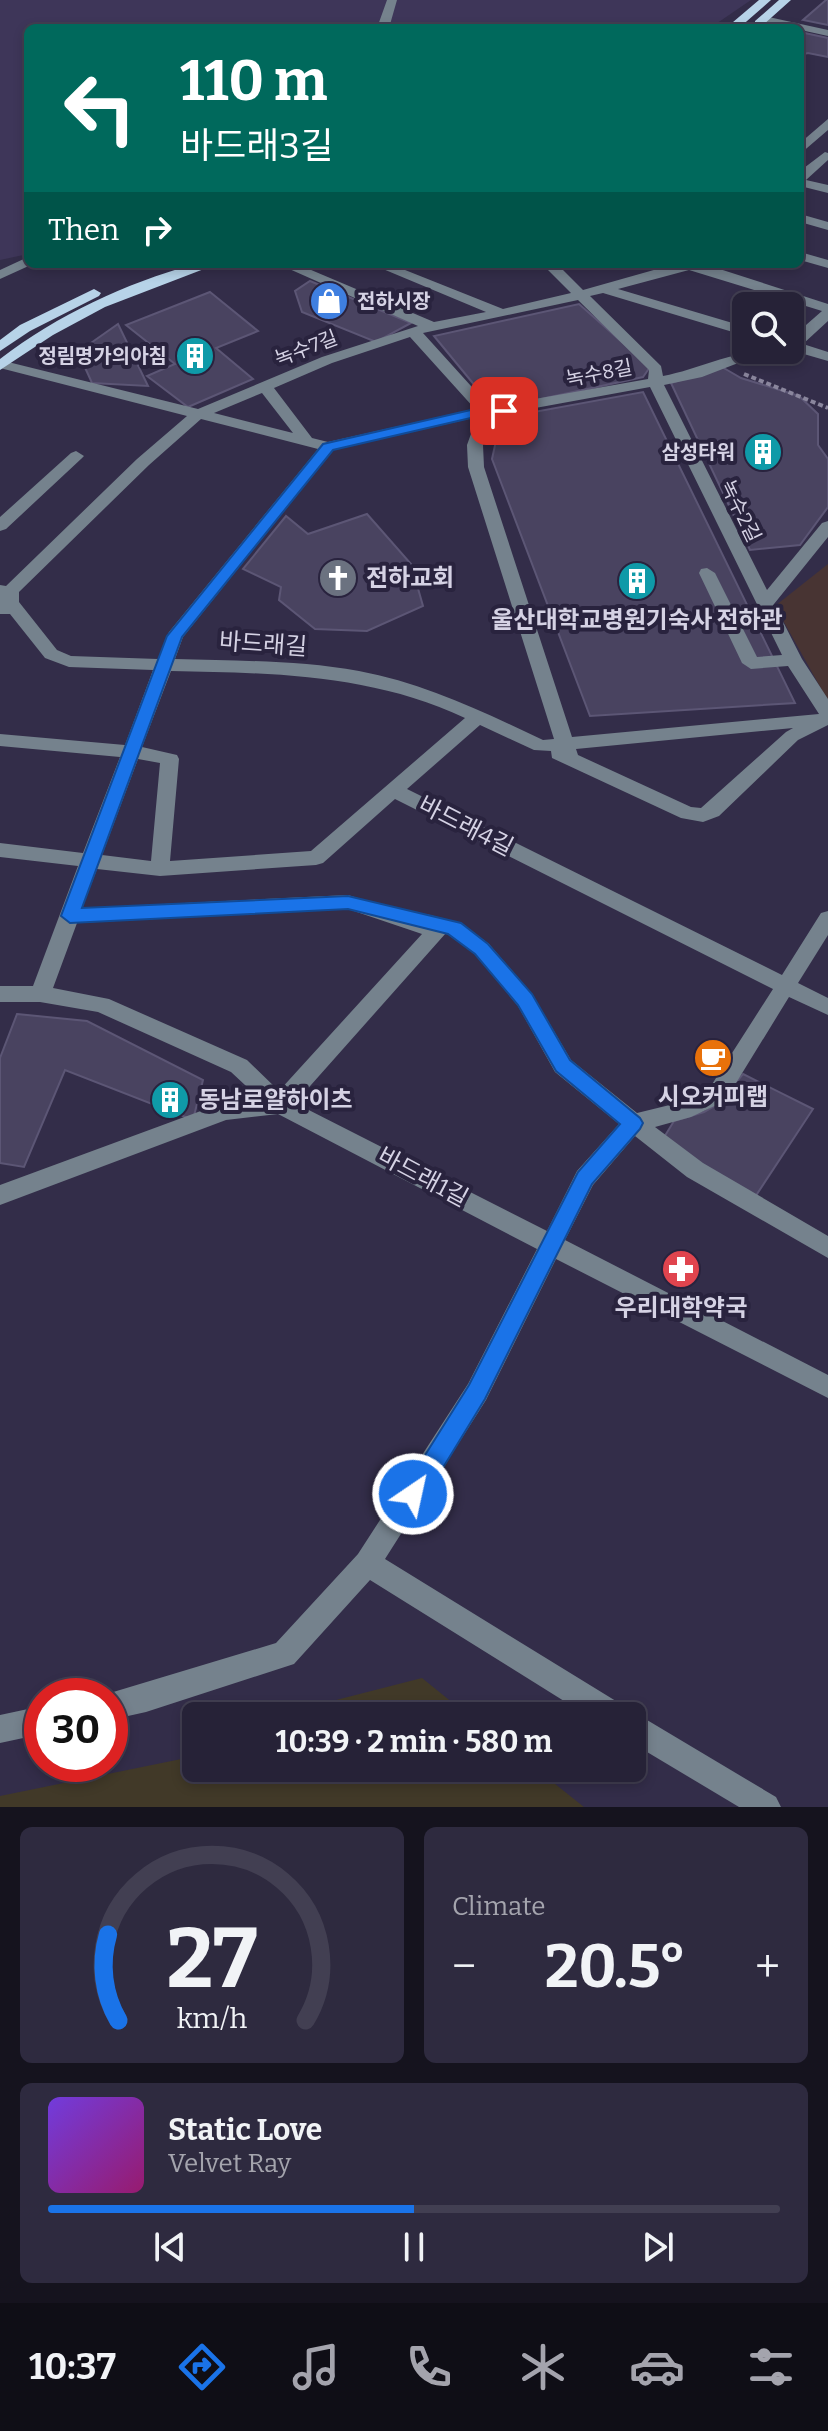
<!DOCTYPE html>
<meta charset="utf-8">
<style>
:root{--surface:#262237;--page:#2e2a3f;--text:#f1f3f6;--muted:#a4a4ad;--line:#423f52;--accent:#1a73e8}
body{margin:0;font-family:Bitter,"Noto Sans KR",serif;background:var(--page);color:var(--text);height:100vh;display:flex;flex-direction:column;font-size:30px;white-space:nowrap}
*{box-sizing:border-box;margin:0}
p{font-size:26px;color:var(--muted)}
.icon{flex:none;width:44px;height:44px;fill:none;stroke:currentColor;stroke-width:2;stroke-linecap:round;stroke-linejoin:round}
.map{position:relative;height:1807px;overflow:hidden}
.details{display:flex;flex-direction:column;gap:20px;padding:20px;background:#15131e;flex:1}
.details>*{flex:none}
.guide{position:absolute;left:24px;top:24px;width:780px;height:244px;border-radius:12px;box-shadow:0 4px 12px #0003,0 0 0 2px var(--line);background:#00695c;color:#fff;overflow:hidden}
.buttons{position:absolute;left:732px;top:292px;display:grid;gap:16px}
.buttons a{display:grid;place-items:center;width:72px;height:72px;border-radius:12px;background:var(--surface);box-shadow:0 4px 12px #0003,0 0 0 2px var(--line);font-size:40px}
.speed{position:absolute;left:24px;top:1678px;display:flex;gap:16px;font-size:40px;font-weight:700;text-align:center}
.speed>*{display:grid;place-content:center;width:104px;height:104px;border-radius:50%;background:var(--surface);box-shadow:0 4px 12px #0003,0 0 0 2px var(--line);line-height:1}
.speed .limit{border:12px solid #d22;background:#fff;color:#111}
.pin{position:absolute;display:grid;place-items:center;width:68px;height:68px;color:#fff;margin:-34px;border-radius:16px;box-shadow:0 4px 12px #0006}
.me{position:absolute;width:88px;margin:-44px;rotate:34deg;stroke-linejoin:round;filter:drop-shadow(0 0 6px #0008)}
.turn{display:flex;align-items:center;gap:28px;height:168px;padding:0 24px;font-size:36px}
.turn .icon{width:104px;height:104px;stroke-width:2.5}
.turn b{display:block;font-size:56px;line-height:68px}
.then{display:flex;align-items:center;height:76px;padding:0 24px;background:#0003;gap:16px;font-size:30px}
.big{font-size:60px;font-weight:700;line-height:1.1}
.details .tile{flex:1;display:flex;flex-direction:column;justify-content:center;gap:12px;min-width:0;padding:0 28px;border-radius:12px;background:var(--page)}
.details .dial{align-items:center;gap:0}
.dial svg{height:208px;overflow:visible;fill:none;stroke:var(--line);stroke-width:7;stroke-linecap:round;text-anchor:middle}
.dial text{fill:var(--text);stroke:none}
.song{display:flex;align-items:center;gap:24px}
.cover{width:96px;height:96px;border-radius:12px;background:linear-gradient(135deg,hsl(260 70% 55%),hsl(320 70% 35%))}
.played{height:8px;border-radius:4px;background:linear-gradient(90deg,var(--accent) 50%,var(--line) 50%)}
.keys{display:flex;justify-content:space-around;direction:ltr}
.heat{display:flex;justify-content:space-between;align-items:center;font-size:44px;direction:ltr}
.details .tiles{flex:1;display:grid;gap:20px;grid-template-columns:1fr 1fr}
.tile:last-child{grid-column:span 2}
.trip{position:absolute;left:182px;top:1702px;width:464px;height:80px;border-radius:12px;background:var(--surface);box-shadow:0 4px 12px #0003,0 0 0 2px var(--line);font-weight:700;line-height:80px;text-align:center}
.dock{display:flex;height:128px;justify-content:space-around;align-items:center;background:#0f0e16;color:var(--muted)}
.dock .icon{width:56px;height:56px}
.dock .current{color:var(--accent)}
.dock b{font-size:36px;color:var(--text)}
.map>svg:first-child{display:block}
.built{fill:#3e3659}
.education{fill:#483433}
.medical{fill:#413928}
.building{fill:#494360;stroke:#5c5675;stroke-width:2}
.lines{fill:none;stroke-linecap:round;stroke-linejoin:round}
.path{stroke:#8a869d;stroke-width:4;stroke-dasharray:5 3;stroke-linecap:butt}
.minor{fill:#75828d;fill-rule:evenodd}
.major{fill:#b7d3e8;fill-rule:evenodd}
.route{fill:#1a73e8;stroke:#114b97;stroke-width:2}
.labels{text-anchor:middle;dominant-baseline:central;stroke-width:8;stroke-linejoin:round;paint-order:stroke}
.far-poi-label{font-size:20px;font-weight:bold;fill:#d5d2e4;stroke:#29233e;text-anchor:end}
.far-street-label{font-size:20px;fill:#d5d2e4;stroke:#29233e}
.poi-label{font-size:24px;font-weight:bold;fill:#d5d2e4;stroke:#29233e}
.street-label{font-size:24px;fill:#d5d2e4;stroke:#29233e}
</style>
<div class="map">
<svg width="828" height="1807" viewBox="0 0 828 1807">
<rect width="100%" height="100%" fill="#332d49"/>
<!-- built -->
<path class="built" d="M0 0H751L710 28H28V254L0 260Z"/>
<!-- education -->
<path class="education" d="M828 564V701L775 606Z"/>
<!-- medical -->
<path class="medical" d="M422 1678 469 1716H289L301 1709Z
M196 1756V1768H535L584 1807H0V1796Z"/>
<!-- building -->
<path class="building" d="M826 0H828V25L803 20Z
M800 32 828 38V57L808 53 800 55Z
M310 281 411 323 376 342 302 312 295 291Z
M210 292 258 331 216 348 253 379 188 407 147 376 175 364 126 325Z
M579 304 650 367 643 377 504 407 490 404 434 336Z
M118 324 148 386 92 383 78 352Z
M722 367 741 378 799 396 818 414V445L828 459V507L800 545 750 550 671 383Z
M643 392 795 703 590 716 492 459 501 418Z
M367 514 411 564 423 606 367 631 315 629 279 600 281 587 243 569 286 516 308 534Z
M17 1014 87 1021 203 1080 193 1120 65 1070 24 1167 0 1163V1058Z
M743 1074 813 1109 753 1200 663 1139 674 1121 704 1112 718 1104Z"/>
<g class="lines">
<!-- path -->
<path class="path" d="M744 374 828 408"/>
<!-- minor -->
<path class="minor" d="M387 0H397L389 28H377Z
M764 16 828 30V36L760 21 758 19Z
M828 119V130L800 154V143Z
M825 152 828 153V160L806 180 828 185V193L800 186V171Z
M800 214 828 222V230L800 222Z
M800 252 828 260V268L800 260Z
M28 257V264H33L0 279V270Z
M278 264H297L434 322 486 312 371 264H390L503 309 571 293 542 264H557L583 290 675 264H704L828 304V321L803 344 828 352V361L790 350V339L822 311 689 270 618 289 746 327V336L603 293 590 296 661 366 663 376C700 369 735 350 772 350L702 377 664 385 767 590 822 523 828 521V537L774 604 802 659 828 699V725L798 740 719 816 703 822 681 818 552 758 551 751 534 750 480 725 407 789 782 975 821 913 828 911V935L798 983 828 998V1015L789 997 725 1101 691 1117 655 1127 703 1163 828 1236V1258L687 1177 635 1136 593 1185 565 1240 828 1375V1398L556 1259 486 1400 385 1559 624 1706 628 1715 632 1713 642 1717 776 1797 781 1807H739L632 1743V1716H588L370 1580 294 1664 146 1712 110 1720V1696H100L276 1643 358 1554 468 1384 537 1249 278 1114 226 1120 0 1205V1185L217 1105 259 1098 231 1072 98 1012 40 1002H0V986H33L78 866 0 857V843L83 853 120 757 0 746V734L125 745 153 670 69 667 45 658 10 614H0V585L6 586 137 459 187 416 0 368V360L198 409 322 357 418 326ZM578 300 649 370 648 379 490 407 423 333ZM410 337 475 409 328 442 312 438 274 388 332 363ZM650 387 782 655 757 657 715 573 707 568 701 569 699 573 742 663 751 669 788 666 819 714 572 737 484 467 483 445 492 416ZM262 393 293 433 214 413ZM477 417 467 445 468 467 554 739 543 740C484 712 424 683 359 671 298 660 237 661 175 659L183 637 333 450ZM201 419 318 449 169 632 158 659 71 656 57 650 19 602V592L149 465ZM171 671C272 673 371 674 465 718L311 851 170 861 179 759 177 755 142 747ZM793 728 786 732 701 808 691 807 578 755 576 749ZM138 759 160 763 151 861 102 855ZM395 799 773 989 709 1089 678 1103 637 1113 571 1060 532 994 489 944 461 923 426 914 418 917 348 895 82 908 97 869 160 876 316 865 323 863ZM348 909 422 934 279 1091 247 1060 109 999 53 988 77 923ZM446 933 475 954 518 1006 555 1072 619 1124 577 1171 547 1231 295 1103Z
M76 451 84 456 81 459 6 529 0 531V517L71 453Z
M42 1706V1734L0 1743V1715Z"/>
<!-- major -->
<path class="major" d="M759 0H771L739 28H726Z
M779 0H791L763 25H755V21Z
M195 264H217L105 307 53 335 0 370V359C59 314 124 284 195 264Z
M94 289 101 293 99 296 30 331 0 351V340L20 325Z"/>
</g>
<!-- route -->
<path class="route" d="M504 407 509 408V414L475 417 333 450 182 637 82 908 348 896 461 923 488 944 532 994 570 1060 640 1118 643 1123 640 1129 592 1184 485 1399 422 1502 413 1506 405 1502 401 1494 405 1487 469 1385 578 1172 620 1124 556 1071 518 1005 475 954 448 934 348 909 70 923 61 916 167 636 323 444 475 409Z"/>
<!-- icons -->
<defs>
<g id="shop-disc" transform="scale(2)"><circle r="9.5" fill="#3f7fe0" stroke="#29233e"/><path d="M-5-2.5h2.3a2.7 3.5 0 0 1 5.4 0H5L5.5 6h-11ZM-1.5-2.5h3a1.5 2.3 0 0 0-3 0Z" fill="#fff"/></g>
<g id="building-disc" transform="scale(2)"><circle r="9.5" fill="#0f9aa8" stroke="#29233e"/><path d="M-4-6H4V6H1V3H-1V6H-4ZM-2.5-4.3h1.7v1.8h-1.7ZM.8-4.3h1.7v1.8H.8ZM-2.5-1h1.7V.8h-1.7ZM.8-1h1.7V.8H.8Z" fill="#fff"/></g>
<g id="church-disc" transform="scale(2)"><circle r="9.5" fill="#6b7280" stroke="#29233e"/><path d="M-1.2-6h2.4v3.5h3.3v2.4h-3.3V6h-2.4V-.1h-3.3v-2.4h3.3Z" fill="#fff"/></g>
<g id="cafe-disc" transform="scale(2)"><circle r="9.5" fill="#e8710a" stroke="#29233e"/><path d="M-5.5-4.5H6V0H3Q3 3.5 0 3.5H-2.5Q-5.5 3.5-5.5 0ZM3-3.2v2h1.7v-2ZM-6 4.5H4V6H-6Z" fill="#fff"/></g>
<g id="pharmacy-disc" transform="scale(2)"><circle r="9.5" fill="#e0444e" stroke="#29233e"/><path d="M-2-6h4v4h4v4h-4v4h-4v-4h-4v-4h4Z" fill="#fff"/></g>
</defs>
<g fill-rule="evenodd">
<use href="#shop-disc" x="329" y="301"/>
<use href="#building-disc" x="195" y="356"/>
<use href="#building-disc" x="763" y="452"/>
<use href="#church-disc" x="338" y="578"/>
<use href="#building-disc" x="637" y="581"/>
<use href="#cafe-disc" x="713" y="1058"/>
<use href="#building-disc" x="170" y="1100"/>
<use href="#pharmacy-disc" x="681" y="1269"/>
</g>
<g class="labels">
<!-- far-poi labels -->
<g class="far-poi-label">
<text x="357" y="301" text-anchor="start">전하시장</text>
<text x="167" y="356">정림명가의아침</text>
<text x="735" y="452">삼성타워</text>
</g>
<!-- far-street labels -->
<g class="far-street-label">
<text transform="translate(306 348) rotate(-21)">녹수7길</text>
<text transform="translate(599 373) rotate(-11)">녹수8길</text>
<text transform="translate(741 511) rotate(64)">녹수2길</text>
</g>
<!-- poi labels -->
<g class="poi-label">
<text x="366" y="578" text-anchor="start">전하교회</text>
<text x="637" y="620">울산대학교병원기숙사 전하관</text>
<text x="713" y="1097">시오커피랩</text>
<text x="198" y="1100" text-anchor="start">동남로얄하이츠</text>
<text x="681" y="1308">우리대학약국</text>
</g>
<!-- street labels -->
<g class="street-label">
<text transform="translate(263 644) rotate(4)">바드래길</text>
<text transform="translate(466 826) rotate(27)">바드래4길</text>
<text transform="translate(423 1177) rotate(28)">바드래1길</text>
</g>
</g>
</svg>
<div class="buttons">
<a><svg class="icon" aria-label="search" viewBox="0 0 24 24"><circle cx="10" cy="10" r="6"/><path d="M15 15l6 6"/></svg></a>
</div>
<div class="speed"><div class="limit">30</div></div>
<div class="pin" style="left:504px;top:411px;background:#d93025"><svg class="icon" aria-label="arrive" viewBox="0 0 24 24"><path d="M6 21V4h12l-3 4 3 4H6"/></svg></div>
<svg class="me" style="left:413px;top:1494px" viewBox="-20 -20 40 40"><circle r="17" fill="#1a73e8" stroke="#fff" stroke-width="3"/><path d="M0-11L8 9 0 5-8 9z" fill="#fff"/></svg>
<div class="trip">10:39 · 2 min · 580 m</div>
<div class="guide">
<div class="turn"><svg class="icon" aria-label="left" viewBox="0 0 24 24"><path d="M17 20v-9H6M10 6l-5 5 5 5"/></svg><div><b>110 m</b>바드래3길</div></div>
<div class="then">Then<svg class="icon" aria-label="right" viewBox="0 0 24 24"><path d="M7 20v-9h11M14 6l5 5-5 5"/></svg></div>
</div>
</div>
<section class="details">
<div class="tiles">
<div class="tile dial"><svg viewBox="0 0 100 80">
<path d="M14 69A42 42 0 1 1 86 69"/>
<path d="M14 69A42 42 0 0 1 10 36" stroke="#1a73e8"/>
<text x="50" y="56" font-size="32" font-weight="700">27</text>
<text x="50" y="72" font-size="11">km/h</text>
</svg></div>
<div class="tile"><p>Climate</p>
<div class="heat"><a>−</a><b class="big">20.5°</b><a>+</a></div>
</div>
<div class="tile">
<div class="song"><i class="cover"></i><div><b>Static Love</b><p>Velvet Ray</p></div></div>
<div class="played"></div>
<div class="keys"><svg class="icon" aria-label="previous" viewBox="0 0 24 24"><path d="M18 5L8 12l10 7zM5 5v14"/></svg><svg class="icon" aria-label="pause" viewBox="0 0 24 24"><path d="M8 5v14M16 5v14"/></svg><svg class="icon" aria-label="next" viewBox="0 0 24 24"><path d="M6 5l10 7-10 7zM19 5v14"/></svg></div>
</div>
</div>
</section>
<nav class="dock">
<b>10:37</b>
<svg class="icon current" aria-label="directions" viewBox="0 0 24 24"><path d="M12 3l9 9-9 9-9-9zM9 14v-3h6M13 9l2 2-2 2"/></svg>
<svg class="icon" aria-label="music" viewBox="0 0 24 24"><path d="M9 18V5l10-2v13"/><circle cx="6" cy="18" r="3"/><circle cx="16" cy="16" r="3"/></svg>
<svg class="icon" aria-label="phone" viewBox="0 0 24 24"><path d="M5 4h4l2 5-3 2q2 4 5 5l2-3 5 2v4C11 20 4 13 5 4z"/></svg>
<svg class="icon" aria-label="climate" viewBox="0 0 24 24"><path d="M12 3v18M4 7l16 10M4 17L20 7"/></svg>
<svg class="icon" aria-label="car" viewBox="0 0 24 24"><path d="M5 17H2v-5l4-1 3-4h7l3 4 3 1v5h-3M9 17h6M6 11h13"/><circle cx="7" cy="17" r="2"/><circle cx="17" cy="17" r="2"/></svg>
<svg class="icon" aria-label="filters" viewBox="0 0 24 24"><path d="M4 7h16M4 17h16"/><circle cx="9" cy="7" r="2"/><circle cx="15" cy="17" r="2"/></svg>
</nav>
